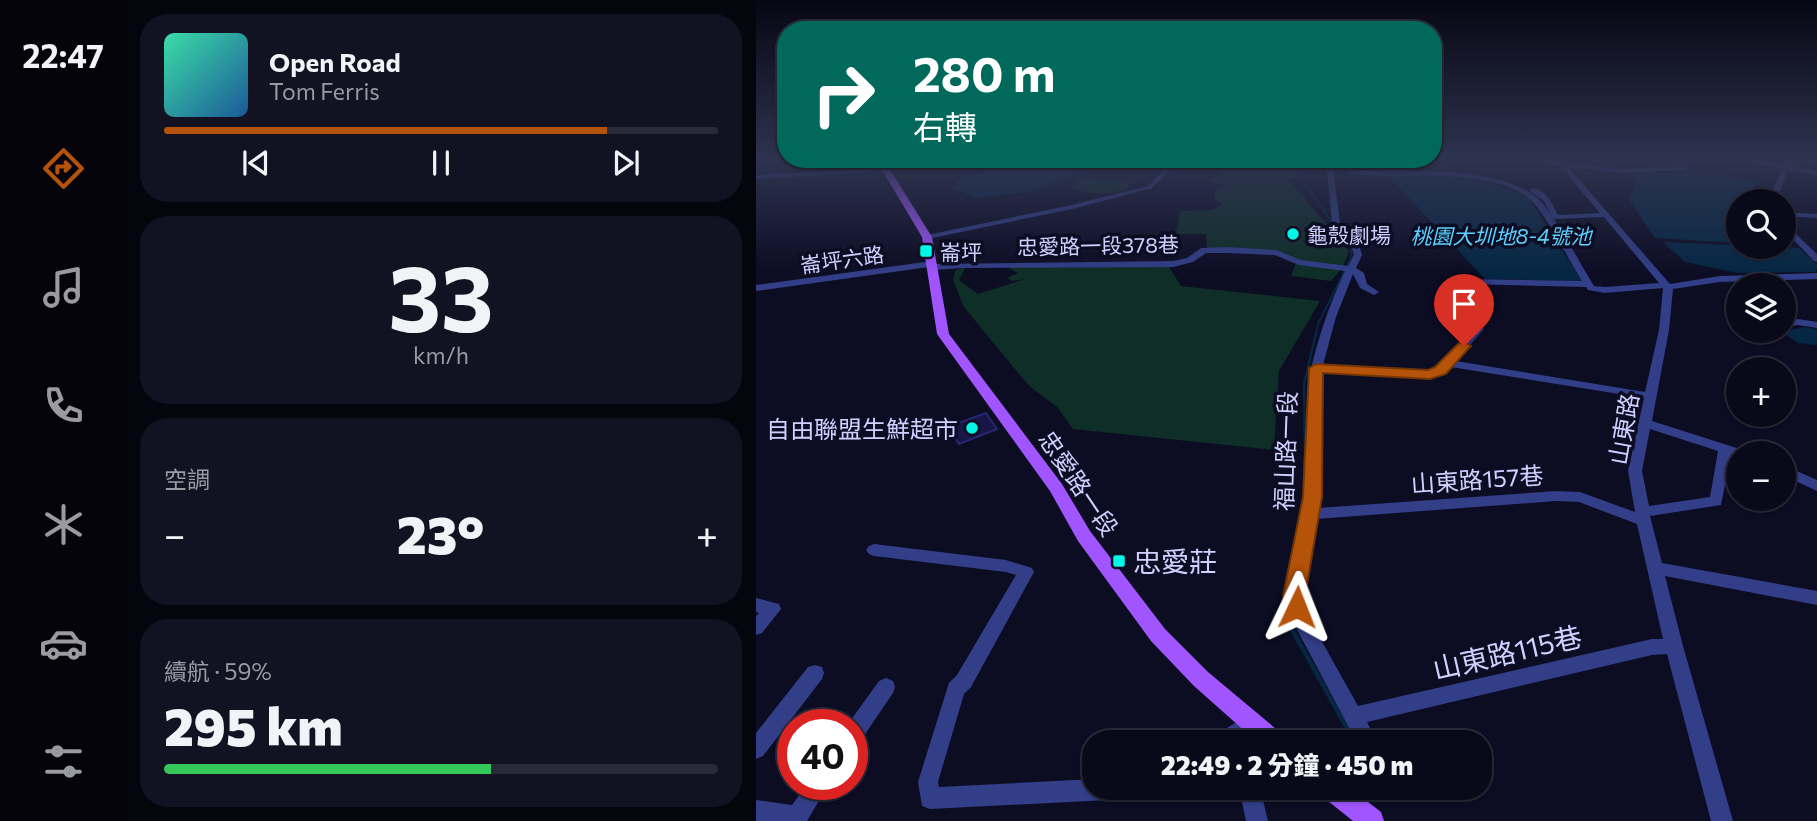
<!DOCTYPE html>
<html lang="zh-TW">
<meta charset="utf-8">
<style>
:root{--surface:#09091a;--page:#121223;--text:#f1f3f6;--muted:#999aa2;--line:#292a39;--accent:#b45309}
body{margin:0;font-family:Commissioner,"Noto Sans TC",sans-serif;background:var(--page);color:var(--text);height:100vh;display:flex;flex-direction:column;font-size:26px;white-space:nowrap}
*{box-sizing:border-box;margin:0}
p{font-size:23px;color:var(--muted)}
.icon{flex:none;width:38px;height:38px;fill:none;stroke:currentColor;stroke-width:2;stroke-linecap:round;stroke-linejoin:round}
.map{position:relative;flex:1;overflow:hidden}
.sheet{display:flex;flex-direction:column;gap:14px;padding:14px;background:#05050e;width:630px}
.sheet>*{flex:none}
.hud{position:absolute;left:21px;top:21px;width:665px;height:147px;border-radius:28px;box-shadow:0 2px 5px #0004,0 0 0 2px var(--line);background:#00695c;color:#fff;overflow:hidden}
.buttons{position:absolute;left:970px;top:189px;display:grid;gap:14px}
.buttons a{display:grid;place-items:center;width:70px;height:70px;border-radius:50%;background:var(--surface);box-shadow:0 2px 5px #0004,0 0 0 2px var(--line);font-size:35px}
.speed{position:absolute;left:21px;top:709px;display:flex;gap:14px;font-size:35px;font-weight:700;text-align:center}
.speed>*{display:grid;place-content:center;width:91px;height:91px;border-radius:50%;background:var(--surface);box-shadow:0 2px 5px #0004,0 0 0 2px var(--line);line-height:1}
.speed .limit{border:10px solid #d22;background:#fff;color:#111}
.pin{position:absolute;display:grid;place-items:center;width:60px;height:60px;color:#fff;margin:-72px -30px;border-radius:50% 50% 50% 0;rotate:-45deg;box-shadow:0 0 7px #0007}
.pin .icon{rotate:45deg}
.me{position:absolute;width:77px;margin:-38px;rotate:2deg;stroke-linejoin:round;filter:drop-shadow(0 0 5px #0008)}
.turn{display:flex;align-items:center;gap:24px;height:147px;padding:0 21px;font-size:32px}
.turn .icon{width:91px;height:91px;stroke-width:2.5}
.turn b{display:block;font-size:49px;line-height:60px}
.big{font-size:52px;font-weight:800;line-height:1.1}
.sheet .widget{flex:1;display:flex;flex-direction:column;justify-content:center;gap:10px;min-width:0;padding:0 24px;border-radius:28px;background:var(--page)}
.sheet .dial{align-items:center;gap:0}
.dial b{font-size:91px;line-height:1}
.song{display:flex;align-items:center;gap:21px}
.cover{width:84px;height:84px;border-radius:10px;background:linear-gradient(135deg,hsl(160 70% 55%),hsl(210 70% 35%))}
.played{height:7px;border-radius:4px;background:linear-gradient(90deg,var(--accent) 80%,var(--line) 80%)}
.keys{display:flex;justify-content:space-around;direction:ltr}
.heat{display:flex;justify-content:space-between;align-items:center;font-size:38px;direction:ltr}
.charge{height:10px;border-radius:5px;background:linear-gradient(90deg,#34c759 59%,var(--line) 0)}
.trip{position:absolute;left:326px;top:730px;width:410px;height:70px;border-radius:28px;background:var(--surface);box-shadow:0 2px 5px #0004,0 0 0 2px var(--line);font-weight:800;line-height:70px;text-align:center}
main{display:flex;flex:1;min-height:0}
.dock{display:flex;flex-direction:column;width:126px;justify-content:space-around;align-items:center;background:#04040a;color:var(--muted)}
.dock .icon{width:49px;height:49px}
.dock .active{color:var(--accent)}
.dock b{font-size:32px;color:var(--text)}
.map>svg:first-child{display:block}
.green{fill:#0e2e27}
.water{fill:#052743}
.lines{fill:none;stroke-linecap:round;stroke-linejoin:round}
.stream-far3{stroke:#052743;stroke-width:2}
.stream-far2{stroke:#052743;stroke-width:2.5}
.stream-far1{stroke:#052743;stroke-width:3.5}
.stream{stroke:#052743;stroke-width:4.5}
.building{fill:#171646;stroke:#272674;stroke-width:2}
.minor{fill:#323e87;fill-rule:evenodd}
.major{fill:#a155ff;fill-rule:evenodd}
.route{fill:#b45309;stroke:#753606;stroke-width:2}
.poi-dot{fill:#00f9e6;stroke:#0c0c23;stroke-width:2.5}
.labels{text-anchor:middle;dominant-baseline:central;stroke-width:7;stroke-linejoin:round;paint-order:stroke}
.far-poi-label{font-size:21px;fill:#ced1ff;stroke:#0c0c23;text-anchor:start}
.far-water-label{font-size:21px;font-style:italic;fill:#5cd1ff;stroke:#0c0c23}
.far-street-label{font-size:21px;fill:#ced1ff;stroke:#0c0c23}
.poi-label{font-size:24px;fill:#ced1ff;stroke:#0c0c23;text-anchor:end}
.street-label{font-size:24px;fill:#ced1ff;stroke:#0c0c23}
.near-poi-label{font-size:28px;fill:#ced1ff;stroke:#0c0c23;text-anchor:start}
.near-street-label{font-size:28px;fill:#ced1ff;stroke:#0c0c23}
</style>
<main>
<nav class="dock">
<b>22:47</b>
<svg class="icon active" aria-label="directions" viewBox="0 0 24 24"><path d="M12 3l9 9-9 9-9-9zM9 14v-3h6M13 9l2 2-2 2"/></svg>
<svg class="icon" aria-label="music" viewBox="0 0 24 24"><path d="M9 18V5l10-2v13"/><circle cx="6" cy="18" r="3"/><circle cx="16" cy="16" r="3"/></svg>
<svg class="icon" aria-label="phone" viewBox="0 0 24 24"><path d="M5 4h4l2 5-3 2q2 4 5 5l2-3 5 2v4C11 20 4 13 5 4z"/></svg>
<svg class="icon" aria-label="climate" viewBox="0 0 24 24"><path d="M12 3v18M4 7l16 10M4 17L20 7"/></svg>
<svg class="icon" aria-label="car" viewBox="0 0 24 24"><path d="M5 17H2v-5l4-1 3-4h7l3 4 3 1v5h-3M9 17h6M6 11h13"/><circle cx="7" cy="17" r="2"/><circle cx="17" cy="17" r="2"/></svg>
<svg class="icon" aria-label="filters" viewBox="0 0 24 24"><path d="M4 7h16M4 17h16"/><circle cx="9" cy="7" r="2"/><circle cx="15" cy="17" r="2"/></svg>
</nav>
<section class="sheet">
<div class="widget">
<div class="song"><i class="cover"></i><div><b>Open Road</b><p>Tom Ferris</p></div></div>
<div class="played"></div>
<div class="keys"><svg class="icon" aria-label="previous" viewBox="0 0 24 24"><path d="M18 5L8 12l10 7zM5 5v14"/></svg><svg class="icon" aria-label="pause" viewBox="0 0 24 24"><path d="M8 5v14M16 5v14"/></svg><svg class="icon" aria-label="next" viewBox="0 0 24 24"><path d="M6 5l10 7-10 7zM19 5v14"/></svg></div>
</div>
<div class="widget dial"><b>33</b><p>km/h</p></div>
<div class="widget"><p>空調</p>
<div class="heat"><a>−</a><b class="big">23°</b><a>+</a></div>
</div>
<div class="widget"><p>續航 · 59%</p><b class="big">295 km</b><div class="charge"></div></div>
</section>
<div class="map">
<svg width="1061" height="821" viewBox="0 0 1061 821">
<rect width="100%" height="100%" fill="#0c0c23"/>
<!-- green -->
<path class="green" d="M472 160H529L541 177 532 179 593 251 587 267 575 281 535 276 541 261 522 253 451 248 450 234H420L424 211 456 210 466 205 458 198 459 190 468 185 451 181 465 175 461 167Z
M326 178 389 182 374 183 372 188C358 195 330 195 316 188V184Z
M412 265 425 286 564 301 523 371 518 450 317 429 301 407 273 386 207 306 197 279 199 271 210 266 203 280 222 294 269 279 256 281 251 278 262 273 250 266Z"/>
<!-- water -->
<path class="water" d="M262 160H354L278 191 220 198 196 188 204 179Z
M626 169 716 176 772 197 826 281 729 279Z
M871 173C915 173 957 170 999 182L998 196 1001 201H982V243L899 238 873 200 881 181Z
M907 242 1043 248 1061 264V269L1059 272 982 273 929 262Z
M1048 327 1061 329V345L1042 343 1026 332Z"/>
<g class="lines">
<!-- stream-far3 -->
<path class="stream-far3" d="M532 160 595 249 596 256 562 324 560 335"/>
<!-- stream-far2 -->
<path class="stream-far2" d="M549 459 548 384 560 333"/>
<!-- stream-far1 -->
<path class="stream-far1" d="M530 618 526 612 549 491V457"/>
<!-- stream -->
<path class="stream" d="M529 617 591 728 594 742"/>
</g>
<!-- building -->
<path class="building" d="M230 413 241 429 203 444 192 427Z"/>
<g class="lines">
<!-- minor -->
<path class="minor" d="M417 160H424L396 188 316 209 171 239 167 237 171 235 316 205 392 186Z
M570 160H576L584 223 602 242 606 255 600 268 608 273 611 284 623 292 618 295 604 288 597 274 580 317 567 365 673 372 681 369 719 327 723 326 728 329 700 361 889 392 903 330 907 288 849 293 832 290 830 287 709 284V280L712 279 826 281C811 257 798 229 781 207 748 163 643 180 594 174V172L596 171C644 171 755 164 787 204 805 227 822 260 838 286L849 287 903 283 848 217 797 219 787 200 775 192V188C790 189 796 203 802 215L844 213 804 166 758 160 800 162 799 160H806L808 163 867 169 926 166 931 160H937L928 170 867 173 812 167 914 284 964 276 1061 273V279L964 282 917 289 913 330 896 421 987 450 989 453H982V457L975 455 965 505 894 516 906 563 1061 591V605L909 576 927 646 977 821H955L911 654 896 655 611 722 618 736V742H598V737L538 624 530 596 550 497 552 382C560 344 572 307 589 271L543 265 519 255 471 253H450L437 262 417 267 206 268 177 270 173 267 0 291V285L176 261 180 264 417 261 431 258 445 248 471 247 520 250 545 260 592 266 598 255 595 245 576 223ZM695 367 888 398 872 471 879 512 824 492 800 491 562 508 564 497V382L566 372 674 378 689 373ZM894 429 962 451 954 497 893 506 886 471ZM800 501 823 502 881 524 907 639H896L602 706 555 622 546 596 560 519Z
M987 160H1001L1028 165 1030 160 1061 161V165L1036 161 1034 166 1061 171V175L1032 170 1020 201H1012L1026 169Z
M132 168V170L130 171 0 179V175Z
M1027 212 1061 214V218L1027 216Z
M1027 222 1061 254V262L1058 261 1027 229Z
M1042 319 1061 322V328L1042 325 1027 328V322Z
M1027 465 1061 480V491L1027 475Z
M118 544 250 560 276 568 278 572 215 687 208 694 182 782 183 787 338 779V788H381L378 795 371 799 174 809 166 806 162 782 191 689 193 683 201 675 260 575 250 572 118 556 113 554 110 550 113 546Z
M0 598 23 604 25 609 6 633 0 635V616L3 613 0 612Z
M59 665 66 667 68 673 66 679 7 756 0 759V733L52 667Z
M130 678 137 681 139 687 137 693 103 743 96 746V724H92L123 681Z
M496 713 503 715 506 722C497 742 475 742 456 742L459 735Z
M51 784H73L51 821H0V800L36 805Z
M483 788H504L512 821H490Z"/>
<!-- major -->
<path class="major" d="M120 160H128L176 237 193 334 306 484 334 531 409 629 452 672 526 734 529 742H501L438 686 395 641 322 541 294 491 181 334 166 237Z
M564 788H594L625 812 628 821H597L567 797Z"/>
</g>
<!-- sky -->
<linearGradient id="sky" x2="0" y2="1"><stop stop-color="#070713"/><stop offset="0.58" stop-color="#2e3450"/><stop offset="1" stop-color="#2e3450" stop-opacity="0"/></linearGradient>
<rect width="1061" height="275" fill="url(#sky)"/>
<!-- route -->
<path class="route" d="M708 342 715 346 712 349 690 374 674 379 567 373 566 497 549 596 552 607 548 614 541 616 533 614 527 596 547 497 553 368 560 364 672 370 679 367 703 343Z"/>
<!-- markers -->
<g class="poi-dot">
<circle cx="537" cy="234" r="7"/>
<rect x="163" y="244" width="14" height="14" rx="3.5"/>
<circle cx="216" cy="428" r="7"/>
<rect x="356" y="554" width="14" height="14" rx="3.5"/>
</g>
<g class="labels">
<!-- far-poi labels -->
<g class="far-poi-label">
<text x="551" y="234">龜殼劇場</text>
<text x="184" y="251">崙坪</text>
</g>
<!-- far-water labels -->
<g class="far-water-label">
<text x="745" y="235">桃園大圳地8-4號池</text>
</g>
<!-- far-street labels -->
<g class="far-street-label">
<text transform="translate(342 245) rotate(-1)">忠愛路一段378巷</text>
<text transform="translate(86 259) rotate(-8)">崙坪六路</text>
</g>
<!-- poi labels -->
<g class="poi-label">
<text x="202" y="428">自由聯盟生鮮超市</text>
</g>
<!-- street labels -->
<g class="street-label">
<text transform="translate(867 429) rotate(-80)">山東路</text>
<text transform="translate(529 451) rotate(-88)">福山路一段</text>
<text transform="translate(721 479) rotate(-4)">山東路157巷</text>
<text transform="translate(323 483) rotate(56)">忠愛路一段</text>
</g>
<!-- near-poi labels -->
<g class="near-poi-label">
<text x="377" y="561">忠愛莊</text>
</g>
<!-- near-street labels -->
<g class="near-street-label">
<text transform="translate(751 652) rotate(-13)">山東路115巷</text>
</g>
</g>
</svg>
<div class="buttons">
<a><svg class="icon" aria-label="search" viewBox="0 0 24 24"><circle cx="10" cy="10" r="6"/><path d="M15 15l6 6"/></svg></a>
<a><svg class="icon" aria-label="layers" viewBox="0 0 24 24"><path d="M12 4l9 5-9 5-9-5zM3 14l9 5 9-5"/></svg></a>
<a>+</a>
<a>−</a>
</div>
<div class="speed"><div class="limit">40</div></div>
<div class="pin" style="left:708px;top:346px;background:#d93025"><svg class="icon" aria-label="arrive" viewBox="0 0 24 24"><path d="M6 21V4h12l-3 4 3 4H6"/></svg></div>
<svg class="me" style="left:541px;top:607px" viewBox="-20 -20 40 40"><path d="M0-17L14 15 0 8-14 15z" fill="#b45309" stroke="#fff" stroke-width="4"/></svg>
<div class="trip">22:49 · 2 分鐘 · 450 m</div>
<div class="hud">
<div class="turn"><svg class="icon" aria-label="right" viewBox="0 0 24 24"><path d="M7 20v-9h11M14 6l5 5-5 5"/></svg><div><b>280 m</b>右轉</div></div>
</div>
</div>
</main>
